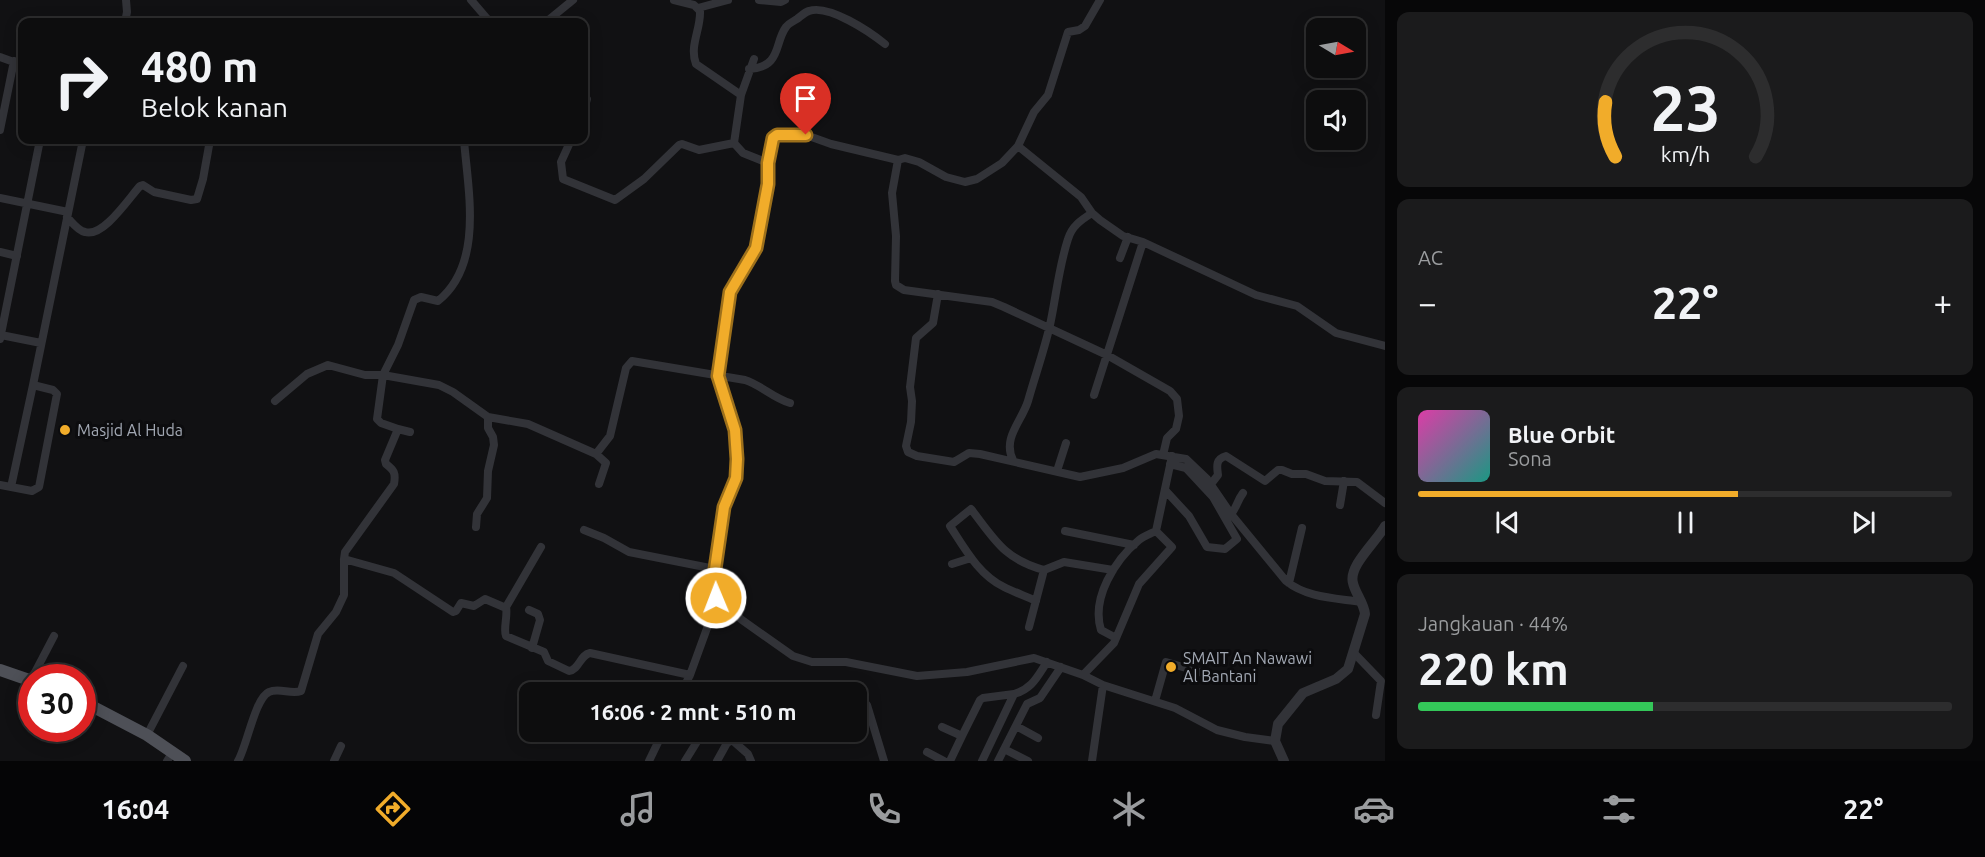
<!DOCTYPE html>
<html lang="id">
<meta charset="utf-8">
<style>
:root{--surface:#0d0d0e;--page:#1b1b1c;--text:#f1f3f6;--muted:#9a9c9e;--line:#2d2d2e;--accent:#f1ac2a}
body{margin:0;font-family:Ubuntu,sans-serif;background:var(--page);color:var(--text);height:100vh;display:flex;flex-direction:column;font-size:22px;white-space:nowrap}
*{box-sizing:border-box;margin:0}
p{font-size:20px;color:var(--muted)}
.icon{flex:none;width:33px;height:33px;fill:none;stroke:currentColor;stroke-width:2;stroke-linecap:round;stroke-linejoin:round}
.map{position:relative;flex:1;overflow:hidden}
.details{display:flex;flex-direction:column;gap:12px;padding:12px;background:#070708;width:600px}
.details>*{flex:none}
.guide{position:absolute;left:18px;top:18px;width:570px;height:126px;border-radius:12px;box-shadow:0 3px 15px #0003,0 0 0 2px var(--line);background:#0d0d0e;color:var(--text);overflow:hidden}
.needle{width:39px;rotate:100deg}
.fabs{position:absolute;left:1306px;top:18px;display:grid;gap:12px}
.fabs a{display:grid;place-items:center;width:60px;height:60px;border-radius:12px;background:var(--surface);box-shadow:0 3px 15px #0003,0 0 0 2px var(--line);font-size:30px}
.speed{position:absolute;left:18px;top:664px;display:flex;gap:12px;font-size:30px;font-weight:700;text-align:center}
.speed>*{display:grid;place-content:center;width:78px;height:78px;border-radius:50%;background:var(--surface);box-shadow:0 3px 15px #0003,0 0 0 2px var(--line);line-height:1}
.speed .limit{border:9px solid #d22;background:#fff;color:#111}
.pin{position:absolute;display:grid;place-items:center;width:51px;height:51px;color:#fff;margin:-62px -26px;border-radius:50% 50% 50% 0;rotate:-45deg;box-shadow:0 0 6px #0007}
.pin .icon{rotate:45deg}
.me{position:absolute;width:66px;margin:-33px;rotate:359deg;stroke-linejoin:round;filter:drop-shadow(0 0 4px #0008)}
.turn{display:flex;align-items:center;gap:21px;height:126px;padding:0 24px;font-size:27px}
.turn .icon{width:78px;height:78px;stroke-width:2.5}
.turn b{display:block;font-size:42px;line-height:51px}
.big{font-size:45px;font-weight:700;line-height:1.1}
.details .card{flex:1;display:flex;flex-direction:column;justify-content:center;gap:9px;min-width:0;padding:0 21px;border-radius:12px;background:var(--page)}
.details .dial{align-items:center;gap:0}
.dial svg{height:156px;overflow:visible;fill:none;stroke:var(--line);stroke-width:7;stroke-linecap:round;text-anchor:middle}
.dial text{fill:var(--text);stroke:none}
.song{display:flex;align-items:center;gap:18px}
.cover{width:72px;height:72px;border-radius:9px;background:linear-gradient(135deg,hsl(320 70% 55%),hsl(170 70% 35%))}
.played{height:6px;border-radius:3px;background:linear-gradient(90deg,var(--accent) 60%,var(--line) 60%)}
.keys{display:flex;justify-content:space-around;direction:ltr}
.heat{display:flex;justify-content:space-between;align-items:center;font-size:33px;direction:ltr}
.charge{height:9px;border-radius:4px;background:linear-gradient(90deg,#34c759 44%,var(--line) 0)}
.trip{position:absolute;left:519px;top:682px;width:348px;height:60px;border-radius:12px;background:var(--surface);box-shadow:0 3px 15px #0003,0 0 0 2px var(--line);font-weight:700;line-height:60px;text-align:center}
.dock{display:flex;height:96px;justify-content:space-around;align-items:center;background:#050506;color:var(--muted)}
.dock .icon{width:42px;height:42px}
.dock .selected{color:var(--accent)}
.dock b{font-size:27px;color:var(--text)}
main{display:flex;flex:1;min-height:0}
.map>svg:first-child{display:block}
.lines{fill:none;stroke-linecap:round;stroke-linejoin:round}
.minor{stroke:#323338;stroke-width:8}
.tertiary{stroke:#323338;stroke-width:10}
.primary{stroke:#4e5057;stroke-width:12}
.route-casing{stroke:#9d701b;stroke-width:15}
.route{stroke:#f1ac2a;stroke-width:10}
.poi-dot{fill:#f1ac2a;stroke:#0c0c0e;stroke-width:2}
.labels{text-anchor:middle;dominant-baseline:central;stroke-width:6;stroke-linejoin:round;paint-order:stroke}
.poi-label{font-size:16px;fill:#a2a8b3;stroke:#0c0c0e;text-anchor:start}
</style>
<main>
<div class="map">
<svg width="1385" height="761" viewBox="0 0 1385 761">
<rect width="100%" height="100%" fill="#111113"/>
<g class="lines">
<!-- minor -->
<path class="minor" d="M471 0 490 22
M674 0 694 5 700 11C701 29 689 46 696 64L741 95 734 143 743 153 768 163
M759 0 781 2 785 0
M1100 0 1085 26 1079 30 1068 32 1048 95 1034 112 1018 146 1002 163 977 179 965 182 946 177 919 162 905 158 898 160 892 193 896 236 895 281 896 285 904 290 992 302 1004 307 1107 355 1170 391 1177 399 1179 416 1176 429 1167 438 1163 455
M698 8 728 0
M125 22 127 12 126 0
M476 22 483 17
M546 22 573 0
M0 57 22 65
M749 69C782 67 774 43 786 27 789 23 794 21 797 19 801 16 805 12 809 11 829 4 870 32 885 44
M741 95 754 59
M584 96 587 99 584 109
M0 130 14 61
M571 140 561 162 563 179 615 200 644 179 679 145 682 144 699 150 734 143
M1018 146 1081 197 1092 213 1100 220 1123 236 1143 242 1256 295 1297 306 1336 333 1385 346
M0 198 68 212
M67 217C72 222 77 230 85 232 103 238 129 198 140 186L143 185 154 192 191 200 197 199 203 179 210 140
M0 252 17 256
M1120 258 1128 237
M938 294 933 323 916 338 910 387 912 401 911 422 906 446 908 452 917 456 954 462 969 453 980 454 1080 477 1123 468 1156 454 1186 459 1207 479 1231 514 1286 581C1307 598 1335 598 1361 602
M1 335 41 343
M0 339 40 140
M1094 395 1143 242
M275 401 307 374 328 365 365 375H383L439 385 453 392 488 417 528 424 596 454 610 436 626 368 632 361 745 380C761 385 773 398 790 403
M398 429 381 423 377 419 383 375 398 345 414 300 421 297 438 301C484 264 468 191 464 140
M596 454 606 463 599 484
M1013 460C1002 438 1022 421 1028 401 1035 376 1044 351 1050 325 1056 297 1059 266 1068 239 1072 226 1081 220 1092 213
M1057 471 1066 443
M1211 484 1218 475C1217 467 1215 459 1226 456L1265 481 1278 470H1282L1292 474H1306L1325 481 1357 482 1385 503
M0 485 32 491 39 487 40 482 57 394 53 390 33 385 83 140
M11 487 33 385
M1165 490 1189 516 1207 547 1225 549 1237 539 1213 497 1186 468 1170 464
M1340 505 1344 481
M1231 514C1236 509 1237 501 1243 493
M476 527 477 514 487 498 488 471 494 445 493 437 488 428V417
M584 530 604 538 629 552 715 569
M1065 531 1134 545
M541 547 506 607C508 616 503 629 506 636L544 652 548 661 569 671C579 670 580 655 590 653L690 675
M344 559 394 573 453 612 456 611 461 603 474 606 485 599 506 608
M952 564 971 558
M1289 583 1302 528
M716 598 742 620 793 656 812 662H846L917 676 967 672 1034 658 1083 675 1103 685
M1036 601C1025 596 1014 592 1004 587 979 575 965 549 950 526L971 509C995 540 1004 559 1044 570
M529 610 538 614 540 620 532 648
M1029 627 1044 570 1064 562 1113 570
M1116 638 1101 630C1091 598 1115 560 1139 540 1144 536 1150 534 1156 531
M1354 653 1381 681 1376 715
M1083 675 1114 643 1139 584 1172 547 1156 531 1172 456
M32 678 54 636
M681 693 690 675 714 609 717 594 715 569 724 507 736 478 735 430 718 376 729 299 733 286 756 248 768 184V163L773 138 777 135H806L831 144 898 160
M1014 694C1032 689 1037 677 1047 662
M1155 701 1166 662 1209 675
M867 705 884 761
M1016 726 1038 738
M942 727 962 736 950 761
M147 735 183 666
M962 736 980 700 983 698 1014 694 982 761
M732 740 748 754 751 761
M1004 749 1028 761
M927 752 944 761
M167 761 172 753
M238 761C247 746 255 698 269 692 279 687 291 695 301 691L318 634 336 612 344 595V559L345 552 394 484C396 473 394 470 386 464L385 460 398 429 410 432
M334 761 341 746
M649 761 663 732
M685 761 703 732
M717 761 727 743 732 740 735 732
M998 761 1027 704 1040 698 1061 667
M1092 761 1103 685 1175 708 1217 730 1245 737 1275 741"/>
<!-- tertiary -->
<path class="tertiary" d="M1284 761 1275 741 1278 724 1303 693 1336 679 1348 669 1365 614C1364 603 1355 593 1353 583 1348 566 1377 541 1385 526"/>
<!-- primary -->
<path class="primary" d="M0 670 32 681
M82 701 147 735 185 761"/>
</g>
<g class="lines">
<!-- route casing -->
<g class="route-casing">
<path id="route" d="M716 598 715 569 724 507 736 478 737 459 735 430 718 376 730 292 756 248 768 184V163L773 138 777 135H806"/>
</g>
<!-- route -->
<use href="#route" class="route"/>
</g>
<!-- markers -->
<g class="poi-dot">
<circle cx="65" cy="430" r="6"/>
<circle cx="1171" cy="667" r="6"/>
</g>
<g class="labels">
<!-- poi labels -->
<g class="poi-label">
<text x="77" y="430">Masjid Al Huda</text>
<text x="1183" y="658">SMAIT An Nawawi<tspan x="1183" dy="18">Al Bantani</tspan></text>
</g>
</g>
</svg>
<div class="fabs">
<a><svg class="needle" viewBox="-14 -14 28 28"><path d="M0-13l5 13h-10z" fill="#e53935"/><path d="M0 13l5-13h-10z" fill="#9a9c9e"/></svg></a>
<a><svg class="icon" aria-label="sound" viewBox="0 0 24 24"><path d="M4 9h4l5-4v14l-5-4H4zM17 9q2 3 0 6"/></svg></a>
</div>
<div class="speed"><div class="limit">30</div></div>
<div class="pin" style="left:806px;top:135px;background:#d93025"><svg class="icon" aria-label="arrive" viewBox="0 0 24 24"><path d="M6 21V4h12l-3 4 3 4H6"/></svg></div>
<svg class="me" style="left:716px;top:598px" viewBox="-20 -20 40 40"><circle r="17" fill="#f1ac2a" stroke="#fff" stroke-width="3"/><path d="M0-11L8 9 0 5-8 9z" fill="#fff"/></svg>
<div class="trip">16:06 · 2 mnt · 510 m</div>
<div class="guide">
<div class="turn"><svg class="icon" aria-label="right" viewBox="0 0 24 24"><path d="M7 20v-9h11M14 6l5 5-5 5"/></svg><div><b>480 m</b>Belok kanan</div></div>
</div>
</div>
<section class="details">
<div class="card dial"><svg viewBox="0 0 100 80">
<path d="M14 69A42 42 0 1 1 86 69"/>
<path d="M14 69A42 42 0 0 1 9 41" stroke="#f1ac2a"/>
<text x="50" y="56" font-size="32" font-weight="700">23</text>
<text x="50" y="72" font-size="11">km/h</text>
</svg></div>
<div class="card"><p>AC</p>
<div class="heat"><a>−</a><b class="big">22°</b><a>+</a></div>
</div>
<div class="card">
<div class="song"><i class="cover"></i><div><b>Blue Orbit</b><p>Sona</p></div></div>
<div class="played"></div>
<div class="keys"><svg class="icon" aria-label="previous" viewBox="0 0 24 24"><path d="M18 5L8 12l10 7zM5 5v14"/></svg><svg class="icon" aria-label="pause" viewBox="0 0 24 24"><path d="M8 5v14M16 5v14"/></svg><svg class="icon" aria-label="next" viewBox="0 0 24 24"><path d="M6 5l10 7-10 7zM19 5v14"/></svg></div>
</div>
<div class="card"><p>Jangkauan · 44%</p><b class="big">220 km</b><div class="charge"></div></div>
</section>
</main>
<nav class="dock">
<b>16:04</b>
<svg class="icon selected" aria-label="directions" viewBox="0 0 24 24"><path d="M12 3l9 9-9 9-9-9zM9 14v-3h6M13 9l2 2-2 2"/></svg>
<svg class="icon" aria-label="music" viewBox="0 0 24 24"><path d="M9 18V5l10-2v13"/><circle cx="6" cy="18" r="3"/><circle cx="16" cy="16" r="3"/></svg>
<svg class="icon" aria-label="phone" viewBox="0 0 24 24"><path d="M5 4h4l2 5-3 2q2 4 5 5l2-3 5 2v4C11 20 4 13 5 4z"/></svg>
<svg class="icon" aria-label="climate" viewBox="0 0 24 24"><path d="M12 3v18M4 7l16 10M4 17L20 7"/></svg>
<svg class="icon" aria-label="car" viewBox="0 0 24 24"><path d="M5 17H2v-5l4-1 3-4h7l3 4 3 1v5h-3M9 17h6M6 11h13"/><circle cx="7" cy="17" r="2"/><circle cx="17" cy="17" r="2"/></svg>
<svg class="icon" aria-label="filters" viewBox="0 0 24 24"><path d="M4 7h16M4 17h16"/><circle cx="9" cy="7" r="2"/><circle cx="15" cy="17" r="2"/></svg>
<b>22°</b>
</nav>
